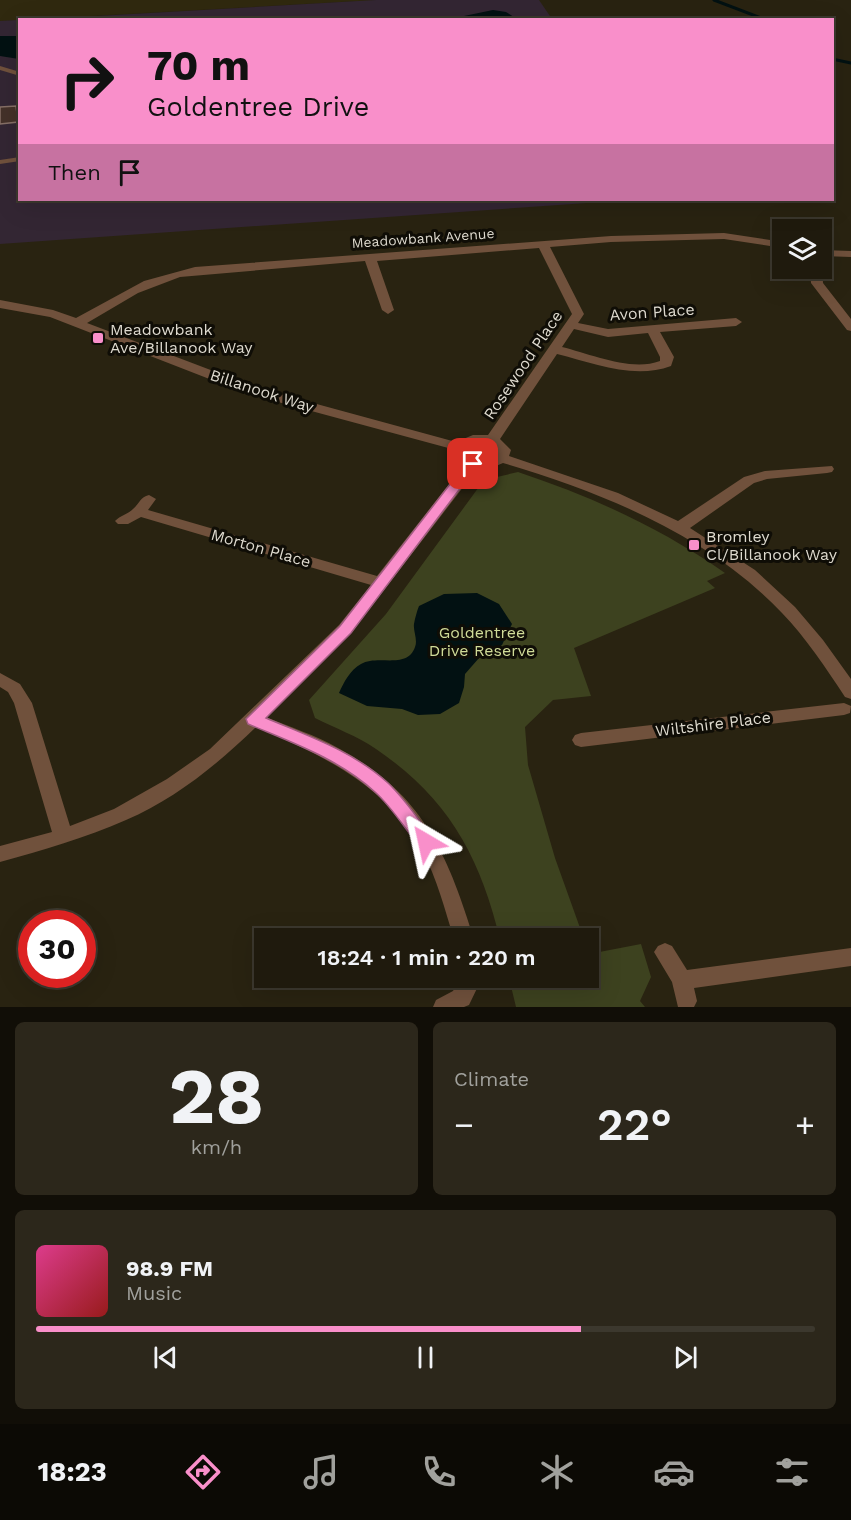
<!DOCTYPE html>
<meta charset="utf-8">
<style>
:root{--surface:#1f1a0d;--page:#2c271b;--text:#f1f3f6;--muted:#a1a19d;--line:#3c382e;--accent:#f98fca}
body{margin:0;font-family:"Work Sans",sans-serif;background:var(--page);color:var(--text);height:100vh;display:flex;flex-direction:column;font-size:22px;white-space:nowrap}
*{box-sizing:border-box;margin:0}
p{font-size:20px;color:var(--muted)}
.icon{flex:none;width:33px;height:33px;fill:none;stroke:currentColor;stroke-width:2;stroke-linecap:round;stroke-linejoin:round}
.map{position:relative;height:1007px;overflow:hidden}
.panel{display:flex;flex-direction:column;gap:15px;padding:15px;background:#110e07;flex:1}
.panel>*{flex:none}
.top-card{position:absolute;left:18px;top:18px;width:816px;height:183px;border-radius:0px;box-shadow:0 6px 24px #0002,0 0 0 2px var(--line);background:#f98fca;color:#111;overflow:hidden}
.buttons{position:absolute;left:772px;top:219px;display:grid;gap:12px}
.buttons a{display:grid;place-items:center;width:60px;height:60px;border-radius:0px;background:var(--surface);box-shadow:0 6px 24px #0002,0 0 0 2px var(--line);font-size:30px}
.speed{position:absolute;left:18px;top:910px;display:flex;gap:12px;font-size:30px;font-weight:700;text-align:center}
.speed>*{display:grid;place-content:center;width:78px;height:78px;border-radius:50%;background:var(--surface);box-shadow:0 6px 24px #0002,0 0 0 2px var(--line);line-height:1}
.speed .limit{border:9px solid #d22;background:#fff;color:#111}
.pin{position:absolute;display:grid;place-items:center;width:51px;height:51px;color:#fff;margin:-26px;border-radius:12px;box-shadow:0 3px 9px #0006}
.me{position:absolute;width:66px;margin:-33px;rotate:324deg;stroke-linejoin:round;filter:drop-shadow(0 0 4px #0008)}
.turn{display:flex;align-items:center;gap:21px;height:126px;padding:0 30px;font-size:27px}
.turn .icon{width:78px;height:78px;stroke-width:2.5}
.turn b{display:block;font-size:42px;line-height:51px}
.then{display:flex;align-items:center;height:57px;padding:0 30px;background:#0003;gap:12px;font-size:22px}
.big{font-size:45px;font-weight:600;line-height:1.1}
.panel .card{flex:1;display:flex;flex-direction:column;justify-content:center;gap:9px;min-width:0;padding:0 21px;border-radius:9px;background:var(--page)}
.panel .dial{align-items:center;gap:0}
.dial b{font-size:78px;line-height:1}
.song{display:flex;align-items:center;gap:18px}
.cover{width:72px;height:72px;border-radius:9px;background:linear-gradient(135deg,hsl(330 70% 55%),hsl(0 70% 35%))}
.played{height:6px;border-radius:3px;background:linear-gradient(90deg,var(--accent) 70%,var(--line) 70%)}
.keys{display:flex;justify-content:space-around;direction:ltr}
.heat{display:flex;justify-content:space-between;align-items:center;font-size:33px;direction:ltr}
.panel .tiles{flex:1;display:grid;gap:15px;grid-template-columns:1fr 1fr}
.card:last-child{grid-column:span 2}
.trip{position:absolute;left:254px;top:928px;width:345px;height:60px;border-radius:0px;background:var(--surface);box-shadow:0 6px 24px #0002,0 0 0 2px var(--line);font-weight:600;line-height:60px;text-align:center}
.menu{display:flex;height:96px;justify-content:space-around;align-items:center;background:#0c0a05;color:var(--muted)}
.menu .icon{width:42px;height:42px}
.menu .active{color:var(--accent)}
.menu b{font-size:27px;color:var(--text)}
.map>svg:first-child{display:block}
.built{fill:#30290f}
.education{fill:#332633}
.green{fill:#3d421f}
.water{fill:#021112}
.lines{fill:none;stroke-linecap:round;stroke-linejoin:round}
.stream{stroke:#021112;stroke-width:3}
.building{fill:#443129;stroke:#856f66;stroke-width:1.5}
.service{fill:#70513c;fill-rule:evenodd}
.minor{fill:#70513c;fill-rule:evenodd}
.route{fill:#f98fca;stroke:#a25d83;stroke-width:1.5}
.poi-dot{fill:#f98fca;stroke:#0f0d06;stroke-width:2}
.labels{text-anchor:middle;dominant-baseline:central;stroke-width:6;stroke-linejoin:round;paint-order:stroke}
.far-street-label{font-size:14px;fill:#dedacf;stroke:#0f0d06}
.street-label{font-size:16px;fill:#dedacf;stroke:#0f0d06}
.poi-label{font-size:16px;fill:#dedacf;stroke:#0f0d06;text-anchor:start}
.park-label{font-size:16px;fill:#d0db98;stroke:#0f0d06}
</style>
<div class="map">
<svg width="851" height="1007" viewBox="0 0 851 1007">
<rect width="100%" height="100%" fill="#292311"/>
<!-- built -->
<path class="built" d="M0 0H376L0 21Z"/>
<!-- education -->
<path class="education" d="M376 0H539L552 19 27 20Z
M19 20 20 200H630L0 244V21Z"/>
<!-- green -->
<path class="green" d="M518 472C593 497 661 528 725 573L707 581 715 588 574 648 591 696 553 700 525 727 528 765 555 858 584 939H500C480 856 448 798 376 749 357 736 335 728 315 718L309 700 386 614 484 480Z
M641 944 651 977 640 1001 645 1007H516L509 978H588V951L589 954Z"/>
<!-- water -->
<path class="water" d="M493 10 506 12 517 19H465L464 16Z
M0 36H19V59L0 56Z
M477 593 499 604 512 624 502 645 479 658 465 674 464 687 459 703 440 714 418 715 402 709 367 706 339 693C344 682 350 670 361 664 378 654 407 670 415 647 418 640 413 631 414 624 415 618 417 611 419 606L444 594Z"/>
<g class="lines">
<!-- stream -->
<path class="stream" d="M714 0 766 20
M832 59 851 63"/>
</g>
<!-- building -->
<path class="building" d="M16 106 18 122 0 124V107Z"/>
<g class="lines">
<!-- service -->
<path class="service" d="M0 66 20 72V76L0 70Z
M20 157V161L0 164V160Z"/>
<!-- minor -->
<path class="minor" d="M724 233 783 242V248L724 239 611 242 550 247 584 314 578 323 608 329 736 318 742 322 736 326 660 332 674 357 671 366C634 380 593 363 557 354L500 439 511 450 509 456 618 493 678 521 744 477 765 471 832 466 834 469 832 472 827 473 767 479 754 483 690 528 755 570 795 607 823 640 851 679V699L845 697C826 668 806 638 782 613 708 535 604 493 503 463L489 469H477L351 633 266 717C290 727 315 735 338 748 422 793 447 852 474 939H454C445 910 437 879 423 852 387 785 322 755 256 727 218 764 175 799 126 820 85 838 43 850 0 862V846L52 832 14 703 8 692 0 687V673L20 684 32 703 70 826 114 809 167 779 210 749 339 625 371 585 141 517 128 524H118L115 521C121 515 128 514 133 509 140 503 140 497 149 495L156 499 148 510 377 576 464 465 456 460 452 449 248 394 50 317 0 308V300L53 310 76 318 144 281 195 267 611 236ZM539 248 572 314 488 435H473L456 442 258 388 87 323 138 293 180 277 365 261 382 310 388 314 394 310 377 261ZM574 329 608 337 648 333 660 357V361C631 372 591 354 562 347ZM477 443 489 444 497 450C490 465 474 463 465 451L468 446Z
M822 250 851 251V257L822 256Z
M810 268H822L823 283 851 319V331L847 330 811 283Z
M844 703 851 706 850 713 844 715 581 747 575 745 572 740 575 735 581 733Z
M665 943 672 946 687 970 851 948V966L694 988 697 1001 694 1007H678L672 982 654 952 658 946Z
M460 978H482L469 1005 464 1007H433L436 1000 453 991Z"/>
</g>
<!-- route -->
<path class="route" d="M473 460 479 464 477 466 351 633 266 718C308 736 353 751 388 783 404 798 418 819 432 837L435 842 432 847 426 849 420 847C405 829 392 807 375 792 339 759 293 743 248 724L246 719 340 626 468 461Z"/>
<!-- markers -->
<g class="poi-dot">
<rect x="92" y="332" width="12" height="12" rx="3"/>
<rect x="688" y="539" width="12" height="12" rx="3"/>
</g>
<g class="labels">
<!-- far-street labels -->
<g class="far-street-label">
<text transform="translate(423 238) rotate(-4)">Meadowbank Avenue</text>
</g>
<!-- street labels -->
<g class="street-label">
<text transform="translate(652 312) rotate(-4)">Avon Place</text>
<text transform="translate(523 365) rotate(-56)">Rosewood Place</text>
<text transform="translate(262 391) rotate(18)">Billanook Way</text>
<text transform="translate(261 548) rotate(16)">Morton Place</text>
<text transform="translate(713 724) rotate(-7)">Wiltshire Place</text>
</g>
<!-- poi labels -->
<g class="poi-label">
<text x="110" y="329">Meadowbank<tspan x="110" dy="18">Ave/Billanook Way</tspan></text>
<text x="706" y="536">Bromley<tspan x="706" dy="18">Cl/Billanook Way</tspan></text>
</g>
<!-- park labels -->
<g class="park-label">
<text x="482" y="632">Goldentree<tspan x="482" dy="18">Drive Reserve</tspan></text>
</g>
</g>
</svg>
<div class="buttons">
<a><svg class="icon" aria-label="layers" viewBox="0 0 24 24"><path d="M12 4l9 5-9 5-9-5zM3 14l9 5 9-5"/></svg></a>
</div>
<div class="speed"><div class="limit">30</div></div>
<div class="pin" style="left:473px;top:464px;background:#d93025"><svg class="icon" aria-label="arrive" viewBox="0 0 24 24"><path d="M6 21V4h12l-3 4 3 4H6"/></svg></div>
<svg class="me" style="left:426px;top:842px" viewBox="-20 -20 40 40"><path d="M0-17L14 15 0 8-14 15z" fill="#f98fca" stroke="#fff" stroke-width="4"/></svg>
<div class="trip">18:24 · 1 min · 220 m</div>
<div class="top-card">
<div class="turn"><svg class="icon" aria-label="right" viewBox="0 0 24 24"><path d="M7 20v-9h11M14 6l5 5-5 5"/></svg><div><b>70 m</b>Goldentree Drive</div></div>
<div class="then">Then<svg class="icon" aria-label="arrive" viewBox="0 0 24 24"><path d="M6 21V4h12l-3 4 3 4H6"/></svg></div>
</div>
</div>
<section class="panel">
<div class="tiles">
<div class="card dial"><b>28</b><p>km/h</p></div>
<div class="card"><p>Climate</p>
<div class="heat"><a>−</a><b class="big">22°</b><a>+</a></div>
</div>
<div class="card">
<div class="song"><i class="cover"></i><div><b>98.9 FM</b><p>Music</p></div></div>
<div class="played"></div>
<div class="keys"><svg class="icon" aria-label="previous" viewBox="0 0 24 24"><path d="M18 5L8 12l10 7zM5 5v14"/></svg><svg class="icon" aria-label="pause" viewBox="0 0 24 24"><path d="M8 5v14M16 5v14"/></svg><svg class="icon" aria-label="next" viewBox="0 0 24 24"><path d="M6 5l10 7-10 7zM19 5v14"/></svg></div>
</div>
</div>
</section>
<nav class="menu">
<b>18:23</b>
<svg class="icon active" aria-label="directions" viewBox="0 0 24 24"><path d="M12 3l9 9-9 9-9-9zM9 14v-3h6M13 9l2 2-2 2"/></svg>
<svg class="icon" aria-label="music" viewBox="0 0 24 24"><path d="M9 18V5l10-2v13"/><circle cx="6" cy="18" r="3"/><circle cx="16" cy="16" r="3"/></svg>
<svg class="icon" aria-label="phone" viewBox="0 0 24 24"><path d="M5 4h4l2 5-3 2q2 4 5 5l2-3 5 2v4C11 20 4 13 5 4z"/></svg>
<svg class="icon" aria-label="climate" viewBox="0 0 24 24"><path d="M12 3v18M4 7l16 10M4 17L20 7"/></svg>
<svg class="icon" aria-label="car" viewBox="0 0 24 24"><path d="M5 17H2v-5l4-1 3-4h7l3 4 3 1v5h-3M9 17h6M6 11h13"/><circle cx="7" cy="17" r="2"/><circle cx="17" cy="17" r="2"/></svg>
<svg class="icon" aria-label="filters" viewBox="0 0 24 24"><path d="M4 7h16M4 17h16"/><circle cx="9" cy="7" r="2"/><circle cx="15" cy="17" r="2"/></svg>
</nav>
